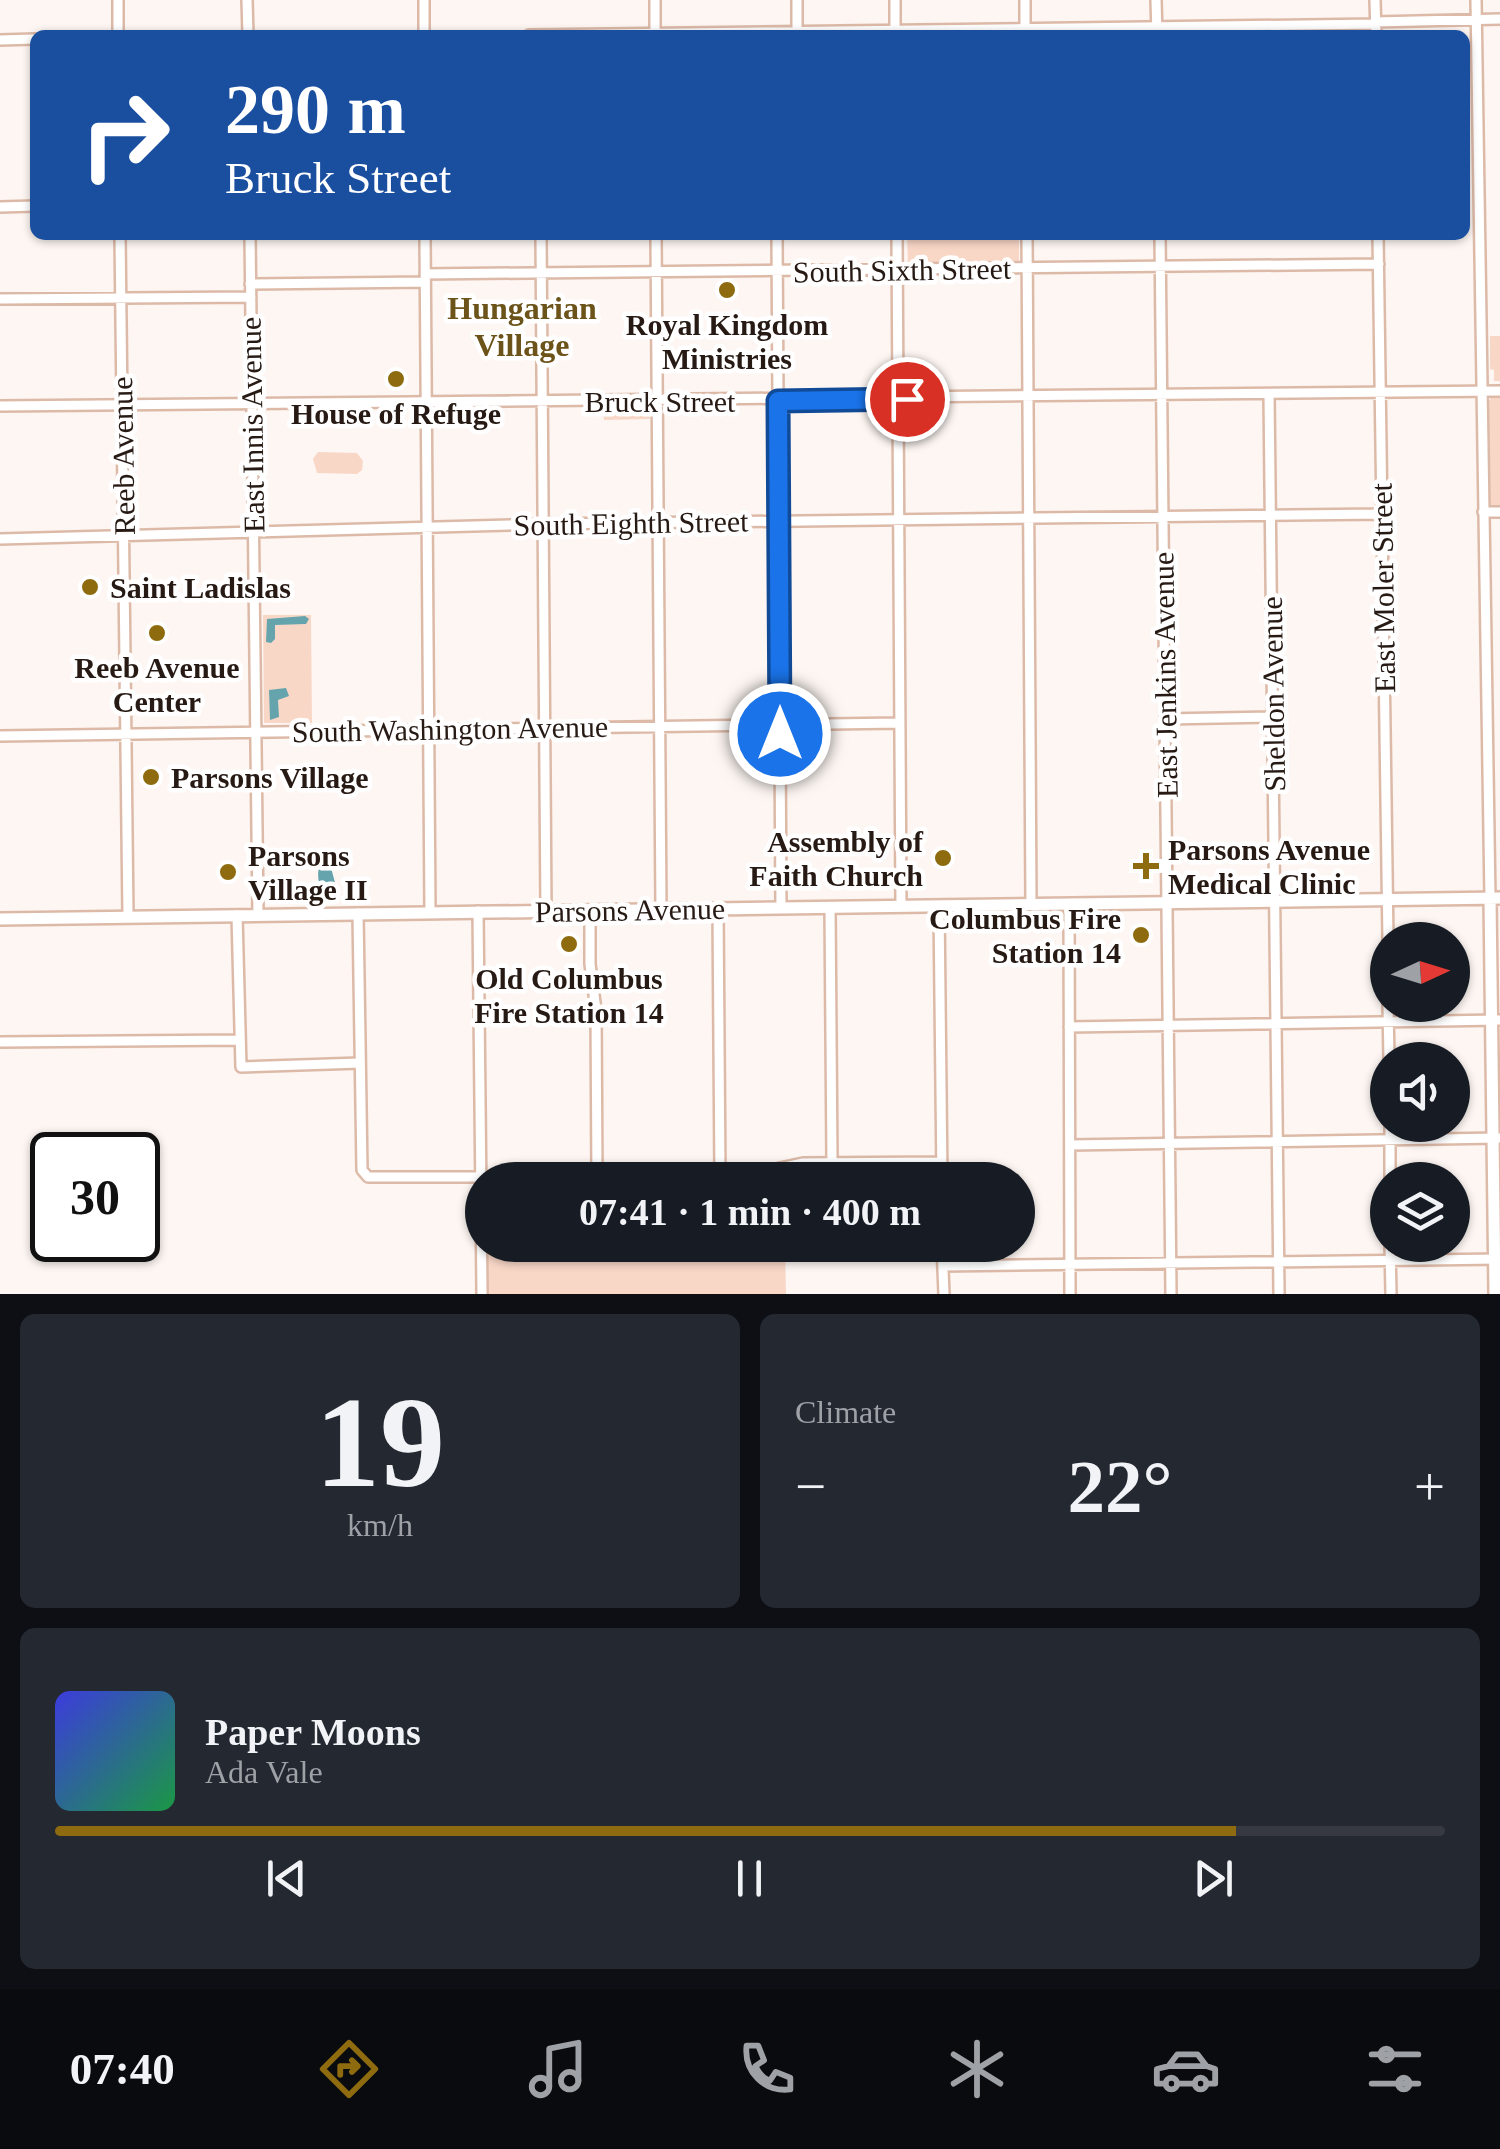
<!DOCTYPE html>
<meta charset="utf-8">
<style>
:root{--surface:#171b24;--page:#242831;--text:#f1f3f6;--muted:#9ea1a6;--line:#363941;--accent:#8e6b0e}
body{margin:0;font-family:"Times New Roman",serif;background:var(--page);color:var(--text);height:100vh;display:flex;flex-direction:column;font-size:38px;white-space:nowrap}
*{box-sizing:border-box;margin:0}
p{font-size:32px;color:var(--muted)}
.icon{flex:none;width:55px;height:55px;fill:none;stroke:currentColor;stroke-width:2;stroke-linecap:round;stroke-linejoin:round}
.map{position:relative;height:1294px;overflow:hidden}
.panel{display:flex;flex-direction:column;gap:20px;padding:20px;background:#0d0f14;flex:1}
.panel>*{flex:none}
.guide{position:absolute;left:30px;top:30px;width:1440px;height:210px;border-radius:15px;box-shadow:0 2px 8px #0004;background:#1a4fa0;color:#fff;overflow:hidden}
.needle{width:65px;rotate:86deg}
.fabs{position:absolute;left:1370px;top:922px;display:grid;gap:20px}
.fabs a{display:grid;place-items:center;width:100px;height:100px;border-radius:50%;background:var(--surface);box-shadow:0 2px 8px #0004;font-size:50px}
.speed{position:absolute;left:30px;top:1132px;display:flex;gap:20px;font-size:50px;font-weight:700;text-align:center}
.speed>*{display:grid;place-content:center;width:130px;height:130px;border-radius:50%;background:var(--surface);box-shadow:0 2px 8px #0004;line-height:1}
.speed .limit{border:5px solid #111;border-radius:15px;background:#fff;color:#111}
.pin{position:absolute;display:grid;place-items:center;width:85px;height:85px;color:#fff;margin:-42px;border:5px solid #fff;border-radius:50%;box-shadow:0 2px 10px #0007}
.me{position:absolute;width:110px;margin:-55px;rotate:0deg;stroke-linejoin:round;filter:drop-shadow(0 0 8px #0008)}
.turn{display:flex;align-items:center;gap:35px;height:210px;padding:0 30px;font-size:45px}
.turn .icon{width:130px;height:130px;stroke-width:2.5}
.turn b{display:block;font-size:70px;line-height:85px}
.big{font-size:75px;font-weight:700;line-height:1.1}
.panel .widget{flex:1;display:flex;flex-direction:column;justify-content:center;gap:15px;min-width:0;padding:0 35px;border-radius:15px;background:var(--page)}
.panel .dial{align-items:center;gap:0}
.dial b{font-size:130px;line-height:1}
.song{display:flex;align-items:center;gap:30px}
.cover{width:120px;height:120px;border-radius:15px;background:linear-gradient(135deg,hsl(240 70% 55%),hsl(140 70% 35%))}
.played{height:10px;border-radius:5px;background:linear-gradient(90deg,var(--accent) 85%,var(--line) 85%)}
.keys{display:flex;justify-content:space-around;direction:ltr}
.heat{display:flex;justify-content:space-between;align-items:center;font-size:55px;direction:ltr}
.panel .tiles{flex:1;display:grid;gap:20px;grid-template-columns:1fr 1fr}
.widget:last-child{grid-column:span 2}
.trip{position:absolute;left:465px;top:1162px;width:570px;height:100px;border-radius:50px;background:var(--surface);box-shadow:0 2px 8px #0004;font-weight:700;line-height:100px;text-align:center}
.tab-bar{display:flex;height:160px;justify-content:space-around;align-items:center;background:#090b0e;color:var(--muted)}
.tab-bar .icon{width:70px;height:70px}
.tab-bar .on{color:var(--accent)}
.tab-bar b{font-size:45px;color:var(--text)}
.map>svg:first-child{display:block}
.green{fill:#f9d7c7}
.water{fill:#65a4ad}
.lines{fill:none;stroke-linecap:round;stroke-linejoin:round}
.minor-casing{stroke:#ddbaa8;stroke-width:14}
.major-casing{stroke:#ddbaa8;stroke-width:16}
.minor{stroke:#fff;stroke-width:9}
.major{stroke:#fff;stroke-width:11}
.route-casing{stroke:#114b97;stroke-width:25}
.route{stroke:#1a73e8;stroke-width:18}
.poi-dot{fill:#8e6b0e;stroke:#fff;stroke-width:4}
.labels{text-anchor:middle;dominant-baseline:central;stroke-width:9;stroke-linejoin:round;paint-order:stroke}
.street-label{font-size:30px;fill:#271a14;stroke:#fff}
.poi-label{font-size:30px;font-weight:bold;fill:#271a14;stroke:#fff}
.neighbourhood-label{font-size:32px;font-weight:bold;fill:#6c531a;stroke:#fff}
</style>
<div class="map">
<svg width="1500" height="1294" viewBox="0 0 1500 1294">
<rect width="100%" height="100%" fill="#fdf6f2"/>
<!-- green -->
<path class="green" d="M907 235H1019V263L908 265Z
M1490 336H1500V381H1494V370L1490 369Z
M1491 398H1500V508L1491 506 1488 500 1486 405Z
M649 408 650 419 604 420 603 409Z
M318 452 357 453 363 461 362 470 357 474 317 473 313 459Z
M263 615H311L312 723H264Z
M487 1245H785L786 1294H488Z"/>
<!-- water -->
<path class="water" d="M305 616 309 619 306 624 275 625V639L271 643 266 642 267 619Z
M286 688 289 696 278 700 279 717 270 720 269 690Z
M325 858 329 860 338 894 333 900 325 898C318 886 314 868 325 858Z"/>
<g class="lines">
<!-- minor casing -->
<g class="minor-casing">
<path id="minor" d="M118 0V35
M247 0 248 35
M424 0V35
M655 0V35
M797 0V33
M895 0V35
M1025 0V32
M1156 0 1157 35
M1375 0 1376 35
M1476 0 1490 898
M1375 22 1500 19
M529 35 1376 24
M0 40 35 39
M0 207 35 206
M120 235 128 917
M250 235 258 915
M425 235 430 912
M541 235 546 911
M656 235 661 909
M777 235 781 908
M897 235 901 906
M1027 235 1031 904
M1160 235 1171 1294
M1378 235 1388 940
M425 274 1379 264
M250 284 425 282
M0 299 251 297
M1269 394 1279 1294
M0 406 1500 391
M1483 512H1500
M0 539 543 524 1382 514
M1165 719 1273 717
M0 736 899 723
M1069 904 1070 1294
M939 906 942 1180
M830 907 832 1162
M718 909 720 1177
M590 910V964L596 1010 597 1177
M478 911 482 1294
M358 913 362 1170 368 1177H720L748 1175 803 1163 942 1162
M237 915 241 1067 360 1063
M1388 1005 1389 1060
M1069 1027 1500 1020
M0 1042 240 1040
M1390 1125V1180
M1070 1145 1500 1138
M942 1245 944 1294
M1390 1245 1391 1294
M943 1266 1500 1259"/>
</g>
<!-- major casing -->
<g class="major-casing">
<path id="major" d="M1490 898 1495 1294
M0 919 1500 898"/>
</g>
<!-- minor -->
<use href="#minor" class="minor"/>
<!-- major -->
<use href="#major" class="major"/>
</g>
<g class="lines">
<!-- route casing -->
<g class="route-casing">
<path id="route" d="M780 734 778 401 907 399"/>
</g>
<!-- route -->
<use href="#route" class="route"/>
</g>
<!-- markers -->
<g class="poi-dot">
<circle cx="727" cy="290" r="10"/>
<circle cx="396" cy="379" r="10"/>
<circle cx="90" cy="587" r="10"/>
<circle cx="157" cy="633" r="10"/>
<circle cx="151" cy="777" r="10"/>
<circle cx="943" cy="858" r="10"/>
<path d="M1141 851h10v10h10v10h-10v10h-10v-10h-10v-10h10z"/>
<circle cx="228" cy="872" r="10"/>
<circle cx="1141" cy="935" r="10"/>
<circle cx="569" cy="944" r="10"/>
</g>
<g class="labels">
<!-- street labels -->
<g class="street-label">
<text transform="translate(902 270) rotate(-1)">South Sixth Street</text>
<text x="660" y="401">Bruck Street</text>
<text transform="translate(252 425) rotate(-91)">East Innis Avenue</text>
<text transform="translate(123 456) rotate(-91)">Reeb Avenue</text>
<text transform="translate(631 523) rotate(-1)">South Eighth Street</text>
<text transform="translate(1383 588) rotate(-91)">East Moler Street</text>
<text transform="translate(1165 675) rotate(-91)">East Jenkins Avenue</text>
<text transform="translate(1273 694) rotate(-91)">Sheldon Avenue</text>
<text transform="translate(450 729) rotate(-1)">South Washington Avenue</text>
<text transform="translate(630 910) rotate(-1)">Parsons Avenue</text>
</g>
<!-- poi labels -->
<g class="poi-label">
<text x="727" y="324">Royal Kingdom<tspan x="727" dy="34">Ministries</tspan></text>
<text x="396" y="413">House of Refuge</text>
<text x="110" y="587" text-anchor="start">Saint Ladislas</text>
<text x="157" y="667">Reeb Avenue<tspan x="157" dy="34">Center</tspan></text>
<text x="171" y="777" text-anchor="start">Parsons Village</text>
<text x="923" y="841" text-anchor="end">Assembly of<tspan x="923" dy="34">Faith Church</tspan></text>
<text x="1168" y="849" text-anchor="start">Parsons Avenue<tspan x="1168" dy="34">Medical Clinic</tspan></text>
<text x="248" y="855" text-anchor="start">Parsons<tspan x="248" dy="34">Village II</tspan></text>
<text x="1121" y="918" text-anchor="end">Columbus Fire<tspan x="1121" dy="34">Station 14</tspan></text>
<text x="569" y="978">Old Columbus<tspan x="569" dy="34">Fire Station 14</tspan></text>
</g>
<!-- neighbourhood labels -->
<g class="neighbourhood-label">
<text x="522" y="308">Hungarian<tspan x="522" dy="37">Village</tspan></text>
</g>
</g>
</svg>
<div class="fabs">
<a><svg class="needle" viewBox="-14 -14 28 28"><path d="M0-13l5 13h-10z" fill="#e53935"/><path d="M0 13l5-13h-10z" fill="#9ea1a6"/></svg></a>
<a><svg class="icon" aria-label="sound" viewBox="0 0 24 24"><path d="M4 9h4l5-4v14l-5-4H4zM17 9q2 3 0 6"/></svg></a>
<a><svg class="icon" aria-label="layers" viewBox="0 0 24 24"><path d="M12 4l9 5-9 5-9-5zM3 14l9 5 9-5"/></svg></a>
</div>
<div class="speed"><div class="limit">30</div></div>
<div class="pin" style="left:907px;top:399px;background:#d93025"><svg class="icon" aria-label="arrive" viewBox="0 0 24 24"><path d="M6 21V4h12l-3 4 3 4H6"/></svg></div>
<svg class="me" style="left:780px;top:734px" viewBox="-20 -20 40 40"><circle r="17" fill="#1a73e8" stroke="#fff" stroke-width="3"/><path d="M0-11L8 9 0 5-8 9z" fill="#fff"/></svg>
<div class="trip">07:41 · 1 min · 400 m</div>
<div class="guide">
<div class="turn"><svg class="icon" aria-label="right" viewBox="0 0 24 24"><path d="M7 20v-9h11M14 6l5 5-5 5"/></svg><div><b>290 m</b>Bruck Street</div></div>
</div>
</div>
<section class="panel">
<div class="tiles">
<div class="widget dial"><b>19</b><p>km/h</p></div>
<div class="widget"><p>Climate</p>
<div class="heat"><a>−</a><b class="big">22°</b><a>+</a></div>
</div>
<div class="widget">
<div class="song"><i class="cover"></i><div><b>Paper Moons</b><p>Ada Vale</p></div></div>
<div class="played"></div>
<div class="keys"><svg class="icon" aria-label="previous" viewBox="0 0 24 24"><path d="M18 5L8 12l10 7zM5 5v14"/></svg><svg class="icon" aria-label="pause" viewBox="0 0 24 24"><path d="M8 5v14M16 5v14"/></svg><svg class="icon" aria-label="next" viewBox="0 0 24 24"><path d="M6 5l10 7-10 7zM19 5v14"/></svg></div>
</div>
</div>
</section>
<nav class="tab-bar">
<b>07:40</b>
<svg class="icon on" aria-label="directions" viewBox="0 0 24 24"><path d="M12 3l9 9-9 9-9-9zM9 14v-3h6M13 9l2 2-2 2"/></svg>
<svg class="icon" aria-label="music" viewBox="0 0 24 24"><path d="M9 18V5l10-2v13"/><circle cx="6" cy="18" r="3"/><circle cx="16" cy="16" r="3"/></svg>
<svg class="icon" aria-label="phone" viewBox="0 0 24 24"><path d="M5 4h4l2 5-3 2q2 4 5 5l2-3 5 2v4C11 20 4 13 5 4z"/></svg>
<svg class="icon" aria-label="climate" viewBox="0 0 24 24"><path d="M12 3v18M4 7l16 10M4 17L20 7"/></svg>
<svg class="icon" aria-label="car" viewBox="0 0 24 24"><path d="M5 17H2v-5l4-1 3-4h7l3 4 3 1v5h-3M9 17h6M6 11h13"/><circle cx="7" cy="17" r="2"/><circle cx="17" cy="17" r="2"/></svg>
<svg class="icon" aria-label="filters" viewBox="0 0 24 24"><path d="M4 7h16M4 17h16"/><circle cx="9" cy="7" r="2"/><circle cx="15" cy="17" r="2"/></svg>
</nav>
